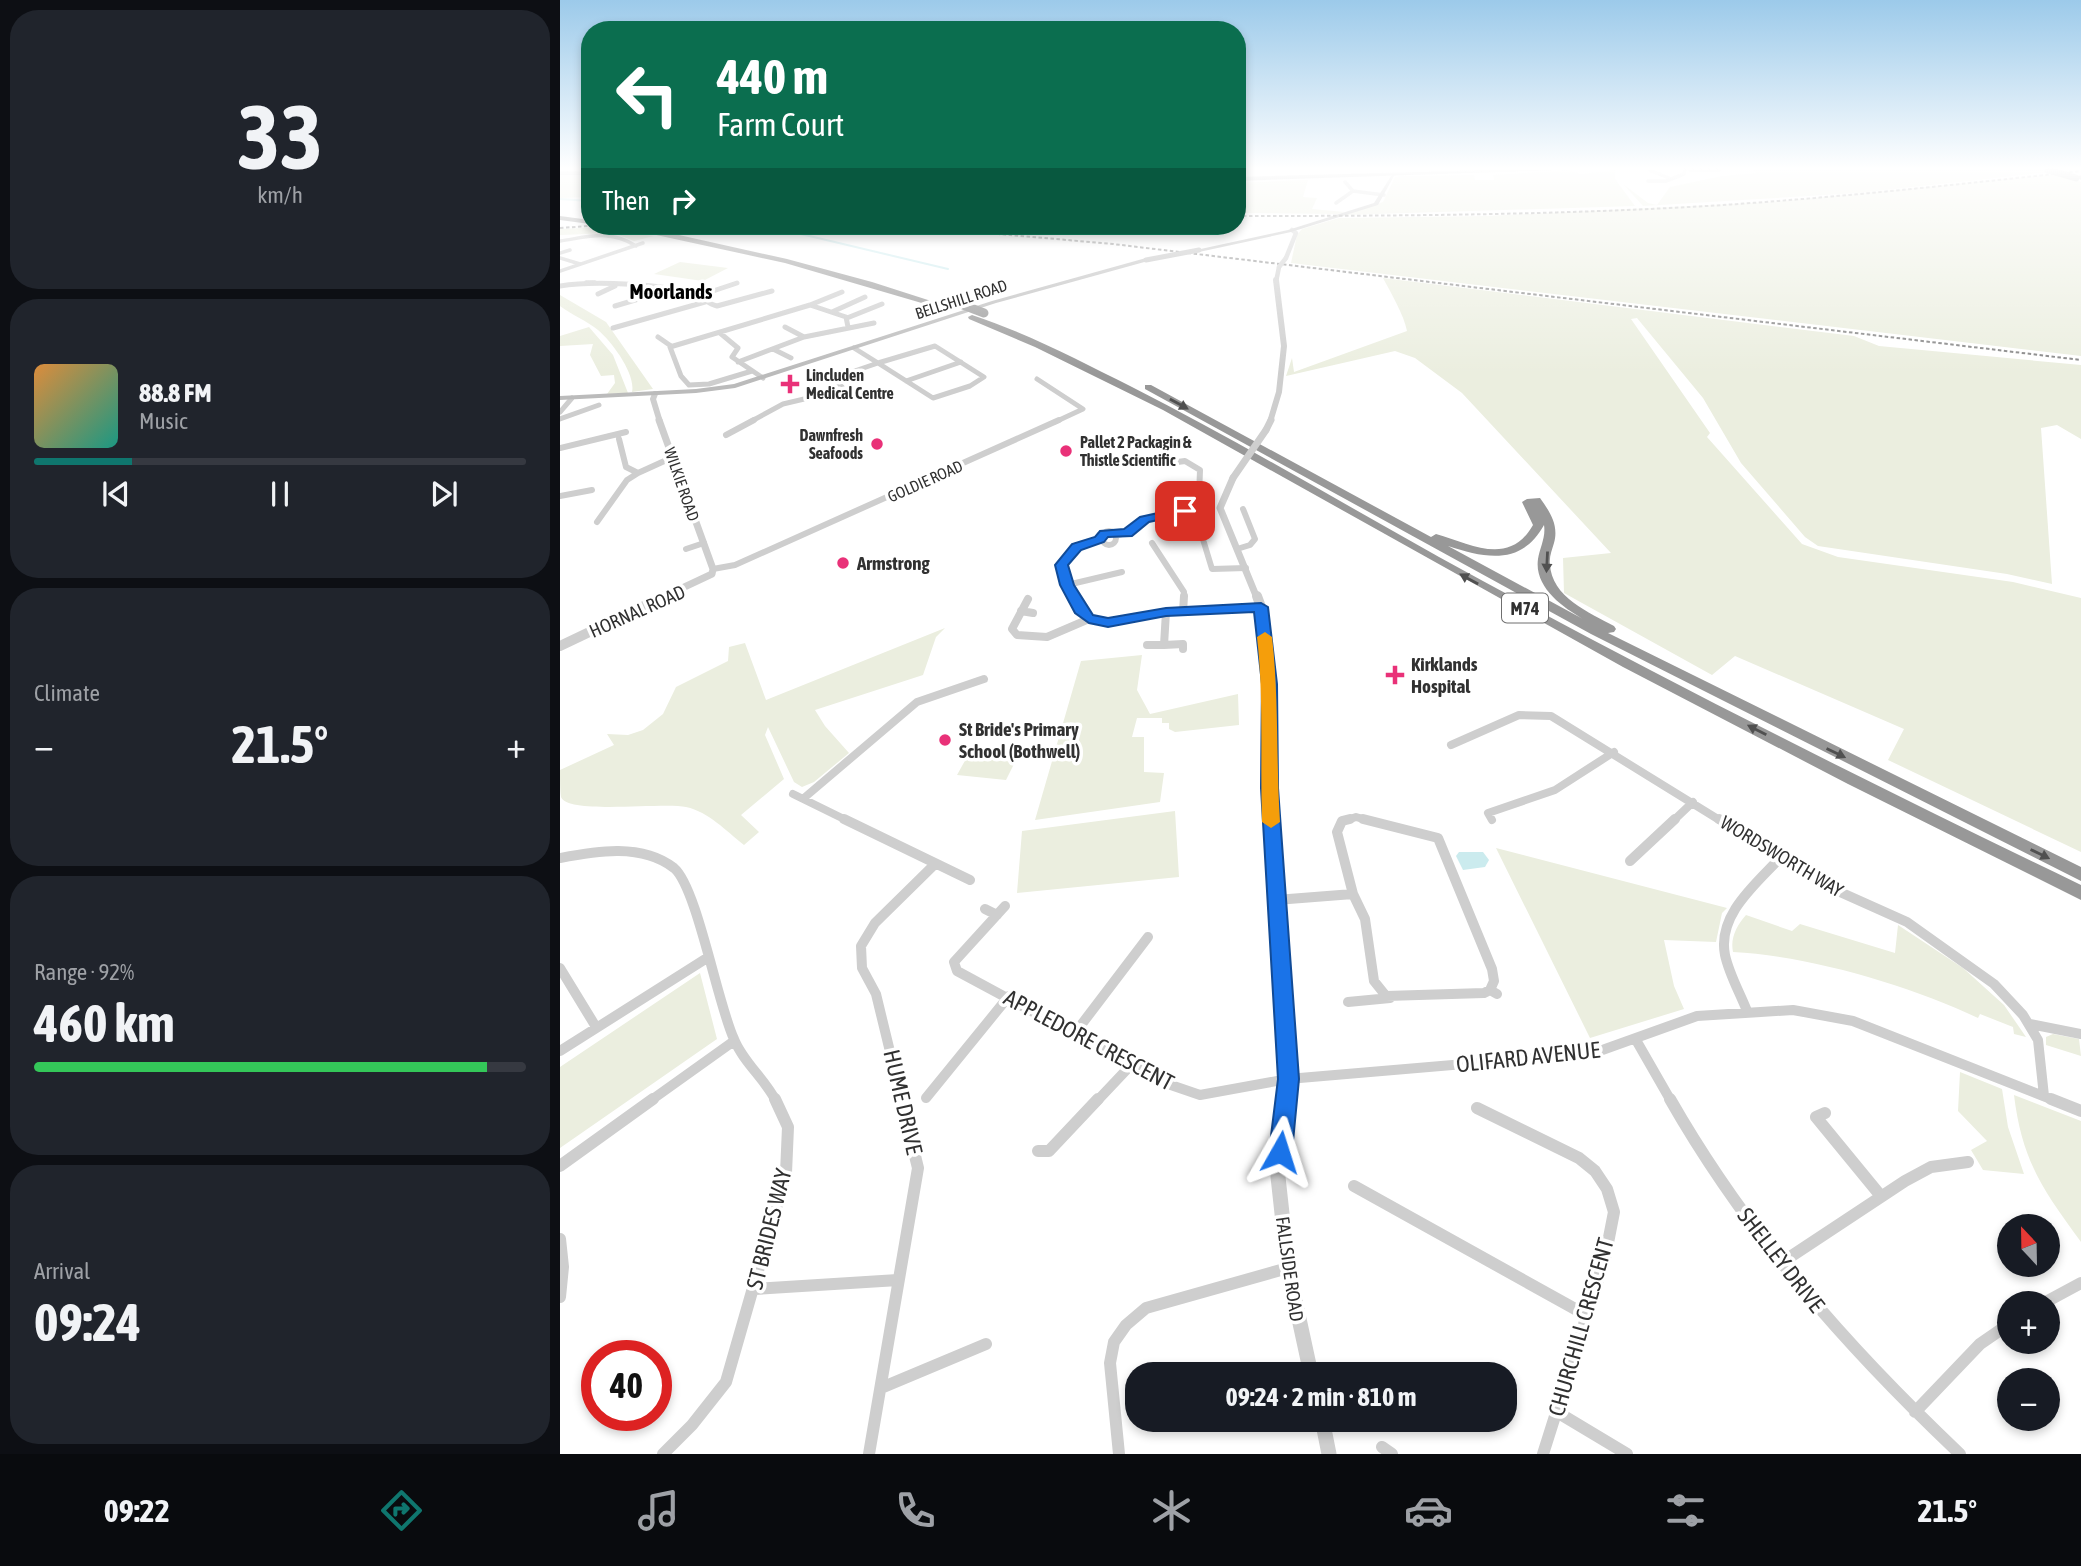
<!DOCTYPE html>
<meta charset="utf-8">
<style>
:root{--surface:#171b24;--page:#20242c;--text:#f1f3f6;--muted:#9ea1a6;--line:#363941;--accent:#0f766e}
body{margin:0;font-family:"Asap Condensed",sans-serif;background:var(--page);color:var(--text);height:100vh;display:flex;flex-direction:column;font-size:26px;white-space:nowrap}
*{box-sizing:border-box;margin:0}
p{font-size:23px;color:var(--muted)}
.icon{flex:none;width:38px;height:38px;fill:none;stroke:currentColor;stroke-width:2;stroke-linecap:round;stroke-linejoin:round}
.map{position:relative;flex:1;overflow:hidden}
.side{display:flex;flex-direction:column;gap:10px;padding:10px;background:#0d0f14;width:560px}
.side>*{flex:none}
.top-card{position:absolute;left:21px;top:21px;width:665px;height:214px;border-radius:28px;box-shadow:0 4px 10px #0003;background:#0b6e4f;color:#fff;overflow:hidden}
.needle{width:46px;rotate:338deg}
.tools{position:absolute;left:1437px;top:1214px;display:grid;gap:14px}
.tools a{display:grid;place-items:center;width:63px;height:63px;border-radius:50%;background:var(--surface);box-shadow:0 4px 10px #0003;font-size:35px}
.speed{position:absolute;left:21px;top:1340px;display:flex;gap:14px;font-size:35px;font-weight:700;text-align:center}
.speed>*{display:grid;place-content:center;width:91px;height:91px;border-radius:50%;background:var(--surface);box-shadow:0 4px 10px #0003;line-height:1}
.speed .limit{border:10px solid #d22;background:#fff;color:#111}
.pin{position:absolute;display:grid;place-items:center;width:60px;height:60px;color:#fff;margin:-30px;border-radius:14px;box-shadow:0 4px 10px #0006}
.me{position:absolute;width:77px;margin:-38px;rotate:6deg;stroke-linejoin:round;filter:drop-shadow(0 0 5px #0008)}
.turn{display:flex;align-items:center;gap:24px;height:147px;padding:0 21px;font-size:32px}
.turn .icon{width:91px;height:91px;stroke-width:2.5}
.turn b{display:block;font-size:49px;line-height:60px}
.then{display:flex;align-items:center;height:66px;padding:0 21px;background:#0003;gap:14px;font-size:26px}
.big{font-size:52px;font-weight:700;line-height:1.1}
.side .card{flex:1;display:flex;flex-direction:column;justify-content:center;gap:10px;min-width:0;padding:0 24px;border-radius:28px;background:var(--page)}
.side .dial{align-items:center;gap:0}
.dial b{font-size:91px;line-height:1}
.song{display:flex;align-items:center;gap:21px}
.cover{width:84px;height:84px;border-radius:10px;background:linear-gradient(135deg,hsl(30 70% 55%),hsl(170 70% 35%))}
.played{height:7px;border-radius:4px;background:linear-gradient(90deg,var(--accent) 20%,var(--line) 20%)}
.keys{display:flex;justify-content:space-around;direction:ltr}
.heat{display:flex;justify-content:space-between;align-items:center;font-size:38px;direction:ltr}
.charge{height:10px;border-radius:5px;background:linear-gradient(90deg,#34c759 92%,var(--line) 0)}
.trip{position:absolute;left:565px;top:1362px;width:392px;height:70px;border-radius:28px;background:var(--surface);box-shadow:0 4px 10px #0003;font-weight:700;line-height:70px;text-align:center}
.dock{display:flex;height:112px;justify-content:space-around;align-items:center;background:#090b0e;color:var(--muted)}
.dock .icon{width:49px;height:49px}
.dock .active{color:var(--accent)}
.dock b{font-size:32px;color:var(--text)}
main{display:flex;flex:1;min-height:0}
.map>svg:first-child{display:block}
.green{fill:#ebeedf}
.water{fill:#cbebee}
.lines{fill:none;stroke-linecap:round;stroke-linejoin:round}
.stream{stroke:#cbebee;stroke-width:2}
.minor-far5{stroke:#cecece;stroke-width:3.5}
.minor-far4{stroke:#cecece;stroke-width:5}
.minor-far3{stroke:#cecece;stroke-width:6}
.minor-far2{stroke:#cecece;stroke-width:8}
.minor-far1{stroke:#cecece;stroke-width:10}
.minor{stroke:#cecece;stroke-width:12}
.tertiary-far5{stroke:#cecece;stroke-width:4.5}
.tertiary-far4{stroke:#cecece;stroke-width:6}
.tertiary-far3{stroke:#cecece;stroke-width:7}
.tertiary-far2{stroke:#cecece;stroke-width:10}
.tertiary-far1{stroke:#cecece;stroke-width:12}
.tertiary{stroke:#cecece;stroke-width:15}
.secondary{fill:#bbb;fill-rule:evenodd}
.primary{fill:#a9a9a9;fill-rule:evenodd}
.trunk{fill:#a0a0a0;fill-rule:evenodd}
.motorway{fill:#989898;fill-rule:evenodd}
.rail{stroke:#868686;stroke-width:2;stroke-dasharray:3.5 2.5;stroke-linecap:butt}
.tertiary-bridge-far1{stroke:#cecece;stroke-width:4.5}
.tertiary-bridge{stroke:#cecece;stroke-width:7}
.secondary-bridge{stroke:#bbb;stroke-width:5}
.trunk-bridge{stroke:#a0a0a0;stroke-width:7}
.motorway-bridge{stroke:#989898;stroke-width:9}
.oneway{fill:#505050}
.route{fill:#1a73e8;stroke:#114b97;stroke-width:2}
.slow{fill:#f59e0b}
.poi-dot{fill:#e93178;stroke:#fff;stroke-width:2.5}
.labels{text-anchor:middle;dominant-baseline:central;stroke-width:7;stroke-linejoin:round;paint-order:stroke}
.far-street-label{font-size:16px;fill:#313131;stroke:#fff}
.far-poi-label{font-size:16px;font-weight:bold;fill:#313131;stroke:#fff;text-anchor:start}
.shield{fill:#fff;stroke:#6f6f6f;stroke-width:2}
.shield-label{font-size:18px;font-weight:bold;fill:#313131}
.poi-label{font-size:19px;font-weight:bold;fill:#313131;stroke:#fff;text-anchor:start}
.street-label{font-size:19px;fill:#313131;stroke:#fff}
.far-district-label{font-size:21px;font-weight:bold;fill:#000;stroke:#fff}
.near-street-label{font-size:23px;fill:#313131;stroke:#fff}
</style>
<main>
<section class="side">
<div class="card dial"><b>33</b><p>km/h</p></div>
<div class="card">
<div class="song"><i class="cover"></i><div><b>88.8 FM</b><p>Music</p></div></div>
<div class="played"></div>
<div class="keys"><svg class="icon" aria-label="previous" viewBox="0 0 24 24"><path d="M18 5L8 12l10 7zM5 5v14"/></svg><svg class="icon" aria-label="pause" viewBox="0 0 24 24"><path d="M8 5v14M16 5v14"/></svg><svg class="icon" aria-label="next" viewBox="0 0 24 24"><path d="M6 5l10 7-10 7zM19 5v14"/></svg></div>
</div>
<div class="card"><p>Climate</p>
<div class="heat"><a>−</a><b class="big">21.5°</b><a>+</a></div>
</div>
<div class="card"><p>Range · 92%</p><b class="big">460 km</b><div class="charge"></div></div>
<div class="card"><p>Arrival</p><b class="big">09:24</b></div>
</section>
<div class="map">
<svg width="1521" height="1454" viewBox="0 0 1521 1454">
<rect width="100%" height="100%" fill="#fff"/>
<!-- green -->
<path class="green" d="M1008 170 1021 174 1055 170V179L1075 206 784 215 823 202 835 177 842 176 914 175 915 180H934L933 175Z
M1192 170H1482L1489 172 1298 193 1083 206 1063 184 1088 203 1097 205 1110 187 1162 176 1196 173Z
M1498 174 1521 182V356L731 263 737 235 742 229 779 218 926 216 1213 202Z
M0 175H30V197L0 198Z
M748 180 743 197 757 198 752 209 785 212 778 214 677 213V183Z
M42 227 41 230 94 236 74 241 54 233 0 235V229Z
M120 262 168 268 143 281 94 274Z
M823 278 1294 336 1319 346 1521 365V439L1497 425 1481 428 1492 584 1447 574 1258 546 1245 537 1181 463 1143 398 1077 318 1071 319 1150 433 1147 437 1242 544 1278 557 1453 582 1521 598V852L1328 760 1344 729 1175 656 1152 675 1004 593 1003 558 1051 553 902 393 855 358 835 351 726 376 732 358 734 372 847 331C844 315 831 293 823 278Z
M0 295 46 322 93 389 72 392C76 374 52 342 38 330 27 321 12 315 0 306Z
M29 327 53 355 68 393 47 394 55 383 54 375 41 376 30 355 33 344 0 346V336Z
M385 628 376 637 363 675 255 710 265 726 289 753 254 782 242 787 234 782 208 727 205 735 224 779 181 815 199 832 184 845C166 831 149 812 126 807 103 802 8 815 1 797 0 790 0 778 0 770L54 745 47 734 68 735 83 730 103 714 116 687 168 661 169 647 185 643 206 700Z
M582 655 577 690 590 714 678 694 679 725 615 732 609 729V723H602V718H577L572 737H584V772L604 773 600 802 475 820 521 661Z
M407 757 455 762 446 780 397 775Z
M615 811 619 877 457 893 462 831Z
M936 848 1167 908 1162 913 1156 942 1104 940 1114 986 1124 1009 1030 1038Z
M1186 915 1232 931 1240 924 1335 953 1338 925 1403 968 1444 1005 1466 1037 1454 1034 1453 1027 1420 1014 1418 1018C1348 985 1250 956 1173 952 1170 938 1177 925 1186 915Z
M140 973 157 1039 0 1148V1067Z
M1493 1034 1519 1039 1521 1056 1486 1045V1037Z
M1400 1072 1442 1089 1448 1127 1464 1174 1423 1170 1411 1150 1427 1141 1398 1111Z
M1454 1095 1521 1121V1242C1483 1190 1462 1161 1454 1095Z"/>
<!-- water -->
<path class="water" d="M899 852H923L929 860 925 867 903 870 896 856Z"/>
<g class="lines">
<!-- stream -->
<path class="stream" d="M0 199 30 201
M170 226 220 229 388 269"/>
<!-- minor-far5 -->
<path class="minor-far5" d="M1089 170 1109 178
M1129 170H1160
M681 179 685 170
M1098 181H1088H1106L1124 174 1125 170
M785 182 793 191 824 195
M776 203 793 191
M0 241C28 237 51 229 76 246
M0 253 10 250
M0 258 20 264
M0 271 83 243
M26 282H35"/>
<!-- minor-far4 -->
<path class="minor-far4" d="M0 286C30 281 110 283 138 296 145 299 148 304 157 306L212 291
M38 294 55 286
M138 296 177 283
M250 305 286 317 288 327
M55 306 109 290
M272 312 305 297
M287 318 322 304
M225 327 244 337
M53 328 145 302
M160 333 178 348 172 357 203 378
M98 337 111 346
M375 346 424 377 410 386 373 398 318 363Z
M294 348 318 363
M213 349 231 358
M178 362 244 337 314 323
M192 371 149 384 129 385 121 376 110 347 250 305 282 292
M477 379 523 409 495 422
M346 381 401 362
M0 412 12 398
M0 419 39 405
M190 422 223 404 278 391 282 387 276 380 280 376 318 363"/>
<!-- minor-far3 -->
<path class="minor-far3" d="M166 435 194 420
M59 439 66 467 78 473 111 458
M0 448 66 432
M610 463 625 461 640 470 638 523 652 569 686 568
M0 496 32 490
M37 522 67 480 78 473
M542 538a7 7 0 1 1 14 0a7 7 0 1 1-14 0Z
M557 535 567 533 584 519 625 511
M592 543 624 592V598
M126 549 144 543
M677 549 690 545 695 539 683 509
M153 569 175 565 499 420
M507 585 562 572
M514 598 501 565 516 547 540 539"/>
<!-- minor-far2 -->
<path class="minor-far2" d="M513 596 529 619 548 623 606 612 701 607
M468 599 452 629 457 635 487 637 529 619
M461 611 473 613
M606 612 604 645 623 644V649
M623 612 624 596
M587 645H604
M891 745 959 715 991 716 1161 821
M233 794 288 821
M244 798 357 702 424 679
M932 820 928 813 995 790 1054 752
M784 821 796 817 810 821
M1113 821 1133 802"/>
<!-- minor-far1 -->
<path class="minor-far1" d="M284 819 410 880
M790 819 782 821 777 832 793 894
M803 819 878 838 932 969 934 981 930 990
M1159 819 1280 892 1347 922 1434 984 1463 1015 1478 1040 1484 1096
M0 858C36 851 82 843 114 868 137 887 158 1006 174 1039 183 1062 205 1079 216 1101
M1070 861 1115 819
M716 900 793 894 805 919 814 981 826 996 924 993 930 990 937 994
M445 906 394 962 397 971 605 1083 640 1095 728 1079 1034 1053 1137 1016 1233 1010 1293 1021 1496 1101
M425 909 437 915
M0 968 36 1027
M788 1002 830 998
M1187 1011C1180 993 1169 974 1165 955 1157 915 1196 884 1220 858
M1470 1024 1521 1034
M515 1033 588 937
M1076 1040 1111 1101
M0 1051 147 958
M366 1098 449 996
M90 1101 174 1041
M342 1101 316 994 302 968 301 946 315 923 375 864
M537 1101 571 1065"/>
<!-- minor -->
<path class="minor" d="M1110 1099C1187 1234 1288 1348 1400 1454
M1491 1099 1521 1111
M917 1108 1019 1158 1035 1171 1047 1189 1054 1212 1045 1258 983 1454
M1265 1113 1256 1117 1320 1195
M478 1151H489L538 1099
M0 1166 93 1099
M794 1186 1026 1315
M0 1239 3 1267 0 1297
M1221 1263 1345 1181 1371 1167 1408 1162
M195 1289 338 1280
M1482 1304 1521 1283
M321 1388 426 1344
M997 1412 1067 1454
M1355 1412 1420 1344 1449 1324
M822 1447 832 1454
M103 1454 132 1425 166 1382 226 1173 228 1127 215 1099
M309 1454 358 1168 341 1099
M559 1454 550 1363 554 1342 566 1325 586 1308 728 1268"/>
<!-- tertiary-far5 -->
<path class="tertiary-far5" d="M726 258 736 233 732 230
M716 282 719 267"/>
<!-- tertiary-far4 -->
<path class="tertiary-far4" d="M95 394 93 399 100 422
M710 422 719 392 724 346 716 280"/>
<!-- tertiary-far3 -->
<path class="tertiary-far3" d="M99 420 153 569 152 574 101 598
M706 430 711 420
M673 478 660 508 697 598"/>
<!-- tertiary-far2 -->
<path class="tertiary-far2" d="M697 596 701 607 710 684 711 821
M0 646 105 596"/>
<!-- tertiary-far1 -->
<path class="tertiary-far1" d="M711 819 728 1079 726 1101"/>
<!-- tertiary -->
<path class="tertiary" d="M726 1099 718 1177 728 1268 751 1374
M762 1419 769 1454"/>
<!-- secondary -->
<path class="secondary" d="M833 173 835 174 818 205 731 232 639 252 636 250 728 230 814 203Z
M586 258 589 260 588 261 436 303 175 388 136 393 0 400V396L136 389 174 384 432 301Z"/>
<!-- primary -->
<path class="primary" d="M932 170H995L677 181V177Z
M0 171H30V175H0Z"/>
<!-- trunk -->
<path class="trunk" d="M1521 175V180L1517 177Z"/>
<!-- motorway -->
<path class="motorway" d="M0 216 30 220V224L0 220Z
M55 226 101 231 227 259 312 282 396 309 389 311 225 263Z
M412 315C467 333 520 361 572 387 676 440 777 500 879 557 1090 673 1305 781 1521 885V900L1288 784 1063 667 603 410 475 347 409 319 408 317Z
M585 385H591L871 537 876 534C911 544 949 567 973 525L962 502 967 499 980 498C990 512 999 525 994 543 992 550 989 557 990 564 991 597 1030 613 1054 626L1056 629 1054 632 1048 633 1521 867V881L1031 634 585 389ZM984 525C986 537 980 547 978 559 974 587 1002 607 1023 619L888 546C927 559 962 565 984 525Z"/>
<!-- rail -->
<path class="rail" d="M677 216C839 216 1001 215 1163 205 1283 197 1402 184 1521 171
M347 226 553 244 1521 360
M0 228 29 226"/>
<!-- tertiary-bridge-far1 -->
<path class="tertiary-bridge-far1" d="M719 267 726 258"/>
<!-- tertiary-bridge -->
<path class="tertiary-bridge" d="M673 478 706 430"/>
<!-- secondary-bridge -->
<path class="secondary-bridge" d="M586 260 639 250"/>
<!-- trunk-bridge -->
<path class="trunk-bridge" d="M1488 170 1516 178"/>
<!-- motorway-bridge -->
<path class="motorway-bridge" d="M403 305 424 313"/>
</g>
<!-- one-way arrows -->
<defs><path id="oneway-solid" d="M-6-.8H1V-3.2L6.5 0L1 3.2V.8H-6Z" transform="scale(1.75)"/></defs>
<g class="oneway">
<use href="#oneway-solid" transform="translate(619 404) rotate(29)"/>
<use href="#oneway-solid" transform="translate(987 562) rotate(93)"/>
<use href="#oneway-solid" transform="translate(909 579) rotate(-151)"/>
<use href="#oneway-solid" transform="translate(1197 730) rotate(-153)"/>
<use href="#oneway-solid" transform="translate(1276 753) rotate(26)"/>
<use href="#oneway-solid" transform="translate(1480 854) rotate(26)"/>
</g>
<!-- sky -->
<linearGradient id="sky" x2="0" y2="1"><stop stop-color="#9ccaea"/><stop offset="0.45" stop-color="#fff"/><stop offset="1" stop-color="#fff" stop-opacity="0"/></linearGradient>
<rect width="1521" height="374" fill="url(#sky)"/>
<!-- route -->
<path class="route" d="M625 507 630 508V513L589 522 572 536 548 537 544 542 521 550 508 565 514 585 533 615 548 618 606 608 701 603 708 607 717 684 718 788 739 1079 732 1152 729 1160 720 1164 712 1160 709 1152 718 1079 701 788 702 684 694 612 606 616 548 627 529 623 515 613 500 585 495 565 512 544 535 537 540 531 564 529 580 517Z"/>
<!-- slow -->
<path class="slow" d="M705 632 712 637C719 698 716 760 720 822L711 828 702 822C700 760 704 698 697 637Z"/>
<!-- markers -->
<g class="poi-dot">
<path d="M226.5 373.5h7v7h7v7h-7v7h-7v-7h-7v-7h7z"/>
<circle cx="317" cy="444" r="7"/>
<circle cx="506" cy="451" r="7"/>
<circle cx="283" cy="563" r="7"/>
<path d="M831.5 664.5h7v7h7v7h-7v7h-7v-7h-7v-7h7z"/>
<circle cx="385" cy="740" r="7"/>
</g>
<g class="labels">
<!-- far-street labels -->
<g class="far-street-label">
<text transform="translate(401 299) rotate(-18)">BELLSHILL ROAD</text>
<text transform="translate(365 481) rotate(-24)">GOLDIE ROAD</text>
<text transform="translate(122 484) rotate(71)">WILKIE ROAD</text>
</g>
<!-- far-poi labels -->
<g class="far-poi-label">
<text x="246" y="375">Lincluden<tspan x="246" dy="18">Medical Centre</tspan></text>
<text x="303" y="435" text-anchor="end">Dawnfresh<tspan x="303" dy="18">Seafoods</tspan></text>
<text x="520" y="442">Pallet 2 Packagin &amp;<tspan x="520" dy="18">Thistle Scientific</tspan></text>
</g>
<!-- shield labels -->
<rect class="shield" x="942" y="593.5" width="46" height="29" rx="5"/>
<g class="shield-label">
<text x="965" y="608">M74</text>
</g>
<!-- poi labels -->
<g class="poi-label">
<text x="297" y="563">Armstrong</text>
<text x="851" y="664">Kirklands<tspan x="851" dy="22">Hospital</tspan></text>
<text x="399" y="729">St Bride's Primary<tspan x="399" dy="22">School (Bothwell)</tspan></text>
</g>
<!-- street labels -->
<g class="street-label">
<text transform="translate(77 611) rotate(-24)">HORNAL ROAD</text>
<text transform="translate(1222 856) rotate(31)">WORDSWORTH WAY</text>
<text transform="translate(730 1269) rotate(82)">FALLSIDE ROAD</text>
</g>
<!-- far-district labels -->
<g class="far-district-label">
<text x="111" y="291">Moorlands</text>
</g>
<!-- near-street labels -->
<g class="near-street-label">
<text transform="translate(529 1040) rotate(28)">APPLEDORE CRESCENT</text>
<text transform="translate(968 1057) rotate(-6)">OLIFARD AVENUE</text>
<text transform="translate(343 1102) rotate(77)">HUME DRIVE</text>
<text transform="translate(209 1229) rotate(-76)">ST BRIDES WAY</text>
<text transform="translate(1221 1260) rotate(52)">SHELLEY DRIVE</text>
<text transform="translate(1021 1327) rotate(-74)">CHURCHILL CRESCENT</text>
</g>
</g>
</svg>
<div class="tools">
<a><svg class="needle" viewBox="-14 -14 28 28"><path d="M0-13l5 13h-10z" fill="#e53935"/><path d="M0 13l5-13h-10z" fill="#9ea1a6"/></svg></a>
<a>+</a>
<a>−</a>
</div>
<div class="speed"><div class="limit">40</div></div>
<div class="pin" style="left:625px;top:511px;background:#d93025"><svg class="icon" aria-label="arrive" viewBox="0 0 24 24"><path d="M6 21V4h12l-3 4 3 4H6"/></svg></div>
<svg class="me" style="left:720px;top:1152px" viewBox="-20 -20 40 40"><path d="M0-17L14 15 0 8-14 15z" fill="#1a73e8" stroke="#fff" stroke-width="4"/></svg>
<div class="trip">09:24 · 2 min · 810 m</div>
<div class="top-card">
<div class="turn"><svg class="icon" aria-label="left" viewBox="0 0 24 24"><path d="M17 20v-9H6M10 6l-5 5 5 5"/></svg><div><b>440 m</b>Farm Court</div></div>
<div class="then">Then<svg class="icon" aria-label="right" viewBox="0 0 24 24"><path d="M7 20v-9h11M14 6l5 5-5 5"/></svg></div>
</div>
</div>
</main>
<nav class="dock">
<b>09:22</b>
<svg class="icon active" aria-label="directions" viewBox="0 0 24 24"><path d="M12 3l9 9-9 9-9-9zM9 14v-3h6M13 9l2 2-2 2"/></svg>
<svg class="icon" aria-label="music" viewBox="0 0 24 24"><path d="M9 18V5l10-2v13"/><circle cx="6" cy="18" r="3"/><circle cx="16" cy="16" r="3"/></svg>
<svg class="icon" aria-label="phone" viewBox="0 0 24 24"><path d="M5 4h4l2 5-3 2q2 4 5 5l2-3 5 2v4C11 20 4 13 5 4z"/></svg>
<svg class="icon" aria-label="climate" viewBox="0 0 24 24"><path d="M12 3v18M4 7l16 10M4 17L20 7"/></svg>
<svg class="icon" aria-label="car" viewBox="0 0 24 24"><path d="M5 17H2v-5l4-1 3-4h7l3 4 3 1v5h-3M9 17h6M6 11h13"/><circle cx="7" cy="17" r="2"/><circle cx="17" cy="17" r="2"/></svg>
<svg class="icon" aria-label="filters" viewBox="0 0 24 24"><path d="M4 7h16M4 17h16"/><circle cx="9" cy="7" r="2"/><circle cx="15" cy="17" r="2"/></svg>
<b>21.5°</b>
</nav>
